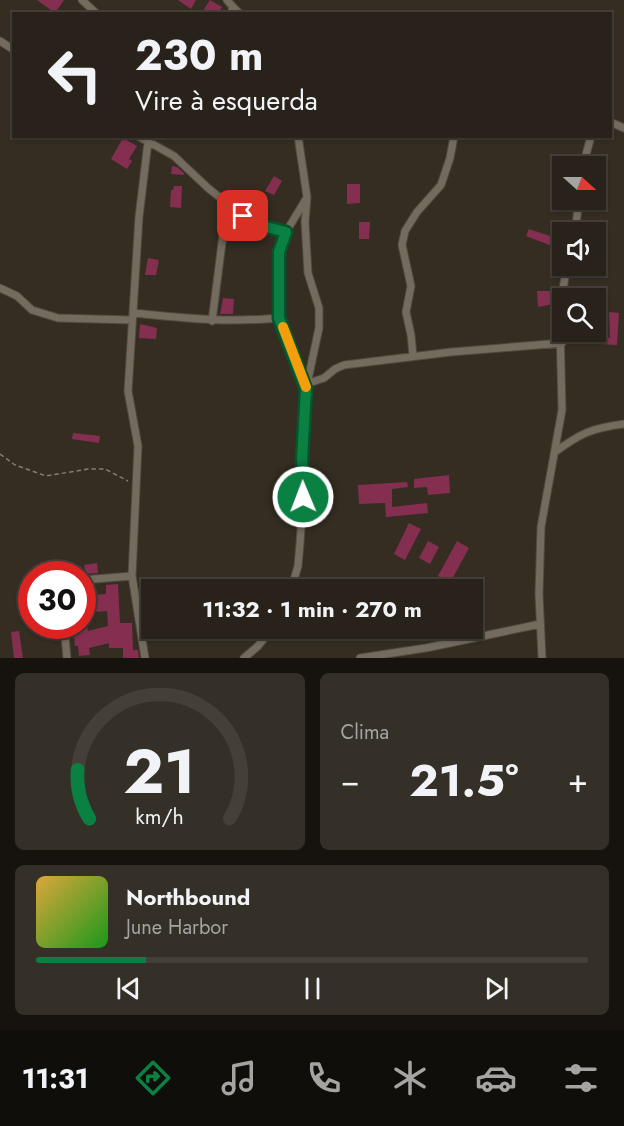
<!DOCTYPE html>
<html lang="pt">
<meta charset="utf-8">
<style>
:root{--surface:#28221a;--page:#342f27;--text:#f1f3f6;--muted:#a5a4a2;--line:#443f39;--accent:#0b8043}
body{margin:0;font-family:Jost,sans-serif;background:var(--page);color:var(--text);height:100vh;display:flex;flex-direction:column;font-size:22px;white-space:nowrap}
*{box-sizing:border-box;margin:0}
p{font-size:20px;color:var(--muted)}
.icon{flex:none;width:33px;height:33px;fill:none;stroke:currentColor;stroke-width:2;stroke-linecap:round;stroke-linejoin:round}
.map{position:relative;height:658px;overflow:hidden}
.drawer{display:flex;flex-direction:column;gap:15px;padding:15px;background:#16130e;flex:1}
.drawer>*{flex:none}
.guide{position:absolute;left:12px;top:12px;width:600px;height:126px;border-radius:0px;box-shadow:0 2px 4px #0004,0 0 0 2px var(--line);background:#28221a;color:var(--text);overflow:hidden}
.needle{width:39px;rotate:111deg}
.buttons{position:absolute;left:552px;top:156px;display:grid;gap:12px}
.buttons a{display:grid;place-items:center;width:54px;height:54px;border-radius:0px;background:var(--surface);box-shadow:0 2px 4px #0004,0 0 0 2px var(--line);font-size:30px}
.speed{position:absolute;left:18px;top:561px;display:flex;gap:12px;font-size:30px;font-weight:700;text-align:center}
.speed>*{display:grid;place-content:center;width:78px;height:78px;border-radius:50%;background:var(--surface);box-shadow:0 2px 4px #0004,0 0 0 2px var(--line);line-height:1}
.speed .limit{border:9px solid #d22;background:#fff;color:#111}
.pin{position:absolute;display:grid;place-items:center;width:51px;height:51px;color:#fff;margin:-26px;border-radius:12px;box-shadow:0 3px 9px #0006}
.me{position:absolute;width:66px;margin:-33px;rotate:359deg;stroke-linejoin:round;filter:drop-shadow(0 0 4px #0008)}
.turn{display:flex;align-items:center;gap:21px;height:126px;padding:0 24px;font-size:27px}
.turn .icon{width:78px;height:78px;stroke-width:2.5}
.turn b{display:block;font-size:42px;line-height:51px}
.big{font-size:45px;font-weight:700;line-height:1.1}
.drawer .widget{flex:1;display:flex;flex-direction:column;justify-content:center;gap:9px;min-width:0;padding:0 21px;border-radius:9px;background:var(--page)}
.drawer .dial{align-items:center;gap:0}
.dial svg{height:156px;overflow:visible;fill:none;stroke:var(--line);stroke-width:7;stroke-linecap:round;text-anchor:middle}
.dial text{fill:var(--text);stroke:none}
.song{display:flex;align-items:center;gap:18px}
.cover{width:72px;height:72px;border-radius:9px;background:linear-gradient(135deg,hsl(40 70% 55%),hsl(120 70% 35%))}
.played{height:6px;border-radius:3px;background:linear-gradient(90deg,var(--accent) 20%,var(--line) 20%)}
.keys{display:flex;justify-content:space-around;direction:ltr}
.heat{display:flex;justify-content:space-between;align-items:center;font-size:33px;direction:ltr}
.drawer .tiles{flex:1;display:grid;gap:15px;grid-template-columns:1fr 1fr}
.widget:last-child{grid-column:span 2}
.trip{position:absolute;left:141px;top:579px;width:342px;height:60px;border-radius:0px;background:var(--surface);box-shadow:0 2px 4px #0004,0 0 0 2px var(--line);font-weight:700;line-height:60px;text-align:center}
.tab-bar{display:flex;height:96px;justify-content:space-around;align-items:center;background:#100e0a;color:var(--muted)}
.tab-bar .icon{width:42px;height:42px}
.tab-bar .selected{color:var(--accent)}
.tab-bar b{font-size:27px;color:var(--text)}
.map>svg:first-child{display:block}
.building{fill:#842f50}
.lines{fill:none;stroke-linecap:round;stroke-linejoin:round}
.minor-casing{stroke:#504a41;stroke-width:9}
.path{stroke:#847d74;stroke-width:1.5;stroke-dasharray:4.5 3;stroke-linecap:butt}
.minor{stroke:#746b5f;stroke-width:7}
.route-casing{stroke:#07532c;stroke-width:15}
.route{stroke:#0b8043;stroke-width:10}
.slow{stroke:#f59e0b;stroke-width:10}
</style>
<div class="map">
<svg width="624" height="658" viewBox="0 0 624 658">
<rect width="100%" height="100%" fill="#352d22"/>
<!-- building -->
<path class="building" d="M37 0H64L55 13Z
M178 0H196L191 9Z
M210 0 222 7 218 14H201Z
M123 138 137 146 129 159 132 161 127 169 111 159Z
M597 158H607V172L596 171Z
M172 166 177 167 184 173V175L171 174Z
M559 169H562V196L555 195Z
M274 176 282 181 274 195 265 191Z
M347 184H360V203L347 204Z
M174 186H182L181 208 170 207 171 190H173Z
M359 222H370L369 239H359Z
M529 229 562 240V250L526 236Z
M148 258 159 260 156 275H145Z
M537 291H550L553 304 538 307Z
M223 298 234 299 233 314H220Z
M609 312 619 313 617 345 599 344 600 337 610 338Z
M140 324 157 328 156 339 139 338Z
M577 332H596V340L578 341Z
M73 433 100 436 99 443 72 439Z
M449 475 450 493 428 495 427 487 414 488V479Z
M407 482 408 487 392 489V507L427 503 428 513 386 517 385 503 359 504 358 485Z
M409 523 421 529 405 560 394 554Z
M428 541 439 547 430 564 419 558Z
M457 541 469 548 450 583 438 576Z
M97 563 98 573 86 574 84 565Z
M118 584 120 623H132L133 650H138L139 658H123V648H109V643L89 648 90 655 79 656 78 646H75L73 626H87L88 631 108 626 107 611 82 613V596L106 594V585Z
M21 597H30L31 615 22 616Z
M173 628H184V638H174Z
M19 631 23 658H14L11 632Z"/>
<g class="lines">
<!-- minor casing -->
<g class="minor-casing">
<path id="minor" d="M82 0 97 14
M227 0 233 7 231 14
M233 7 240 14
M0 41 14 50
M610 122 624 128
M138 136 174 156 208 188 243 216 266 227 286 232
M583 166 591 136
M306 199 286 232 279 252V318L306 389
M575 232 579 200
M0 288 17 296 32 310 58 318 132 320
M133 313C185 318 227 323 279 318
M212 321 227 204
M413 356 411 335 406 312 411 286 402 245 405 231 417 212 441 185 450 158 454 136
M309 383 324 378 335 369 344 365 451 352 562 343
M555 452C581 433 592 428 624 424
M82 580 132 576
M291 590 298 566 300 543 304 485 302 459 306 389 319 328V308L308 273 305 222 307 197 298 136
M64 626 67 658
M145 658 132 576 138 446 128 391 139 217 148 142 150 136
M244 658 257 647 273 628
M360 658 426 648 540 624
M542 658 539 594 541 527 562 410 560 327 563 289 567 266"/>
</g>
<!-- path -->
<path class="path" d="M0 454 15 465 46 476 88 469H105L128 481"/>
<!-- minor -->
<use href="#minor" class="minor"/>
</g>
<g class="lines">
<!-- route casing -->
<g class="route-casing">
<path id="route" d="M243 216 266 227 286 232 279 252V318L306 389 302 459 304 485 303 497"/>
</g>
<!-- route -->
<use href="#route" class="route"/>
<!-- slow -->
<path class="slow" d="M283 327 306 387"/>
</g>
</svg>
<div class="buttons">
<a><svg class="needle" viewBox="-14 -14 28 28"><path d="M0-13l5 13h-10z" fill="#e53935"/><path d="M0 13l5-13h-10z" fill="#a5a4a2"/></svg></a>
<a><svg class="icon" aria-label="sound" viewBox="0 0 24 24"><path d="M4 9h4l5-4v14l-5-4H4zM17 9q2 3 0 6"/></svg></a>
<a><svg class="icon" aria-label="search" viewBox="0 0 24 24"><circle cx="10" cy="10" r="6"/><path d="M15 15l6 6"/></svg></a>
</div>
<div class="speed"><div class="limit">30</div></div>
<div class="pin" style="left:243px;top:216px;background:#d93025"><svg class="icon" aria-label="arrive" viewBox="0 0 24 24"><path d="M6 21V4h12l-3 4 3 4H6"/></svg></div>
<svg class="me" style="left:303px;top:497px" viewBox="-20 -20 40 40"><circle r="17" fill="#0b8043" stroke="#fff" stroke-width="3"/><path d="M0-11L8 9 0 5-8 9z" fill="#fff"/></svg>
<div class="trip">11:32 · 1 min · 270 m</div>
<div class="guide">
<div class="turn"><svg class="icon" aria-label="left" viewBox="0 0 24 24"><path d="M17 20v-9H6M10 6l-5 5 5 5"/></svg><div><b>230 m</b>Vire à esquerda</div></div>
</div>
</div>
<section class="drawer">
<div class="tiles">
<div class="widget dial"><svg viewBox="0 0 100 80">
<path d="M14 69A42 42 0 1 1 86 69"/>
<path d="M14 69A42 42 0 0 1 8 44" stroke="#0b8043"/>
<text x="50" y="56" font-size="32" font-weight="700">21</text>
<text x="50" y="72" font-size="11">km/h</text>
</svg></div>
<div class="widget"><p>Clima</p>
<div class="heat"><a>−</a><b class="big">21.5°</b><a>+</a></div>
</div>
<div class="widget">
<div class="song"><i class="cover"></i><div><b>Northbound</b><p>June Harbor</p></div></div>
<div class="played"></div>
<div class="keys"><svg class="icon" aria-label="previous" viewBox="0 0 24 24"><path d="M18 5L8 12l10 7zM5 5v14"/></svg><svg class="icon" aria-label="pause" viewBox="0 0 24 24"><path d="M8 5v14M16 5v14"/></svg><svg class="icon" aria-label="next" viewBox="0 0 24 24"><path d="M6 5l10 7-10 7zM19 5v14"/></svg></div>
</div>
</div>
</section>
<nav class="tab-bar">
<b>11:31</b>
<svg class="icon selected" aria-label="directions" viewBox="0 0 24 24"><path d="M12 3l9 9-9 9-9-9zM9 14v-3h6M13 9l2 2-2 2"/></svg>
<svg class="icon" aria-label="music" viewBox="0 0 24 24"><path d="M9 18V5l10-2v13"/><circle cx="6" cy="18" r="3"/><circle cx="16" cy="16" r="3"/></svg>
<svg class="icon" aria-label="phone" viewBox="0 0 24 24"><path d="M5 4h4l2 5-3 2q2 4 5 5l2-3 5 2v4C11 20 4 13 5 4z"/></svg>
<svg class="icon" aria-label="climate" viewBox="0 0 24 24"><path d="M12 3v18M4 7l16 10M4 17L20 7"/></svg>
<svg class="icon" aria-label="car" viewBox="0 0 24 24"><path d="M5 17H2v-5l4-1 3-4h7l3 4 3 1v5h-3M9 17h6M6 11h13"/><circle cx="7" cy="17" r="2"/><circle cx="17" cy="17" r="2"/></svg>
<svg class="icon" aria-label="filters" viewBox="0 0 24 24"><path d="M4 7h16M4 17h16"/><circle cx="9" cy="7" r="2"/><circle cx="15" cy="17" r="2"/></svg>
</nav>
